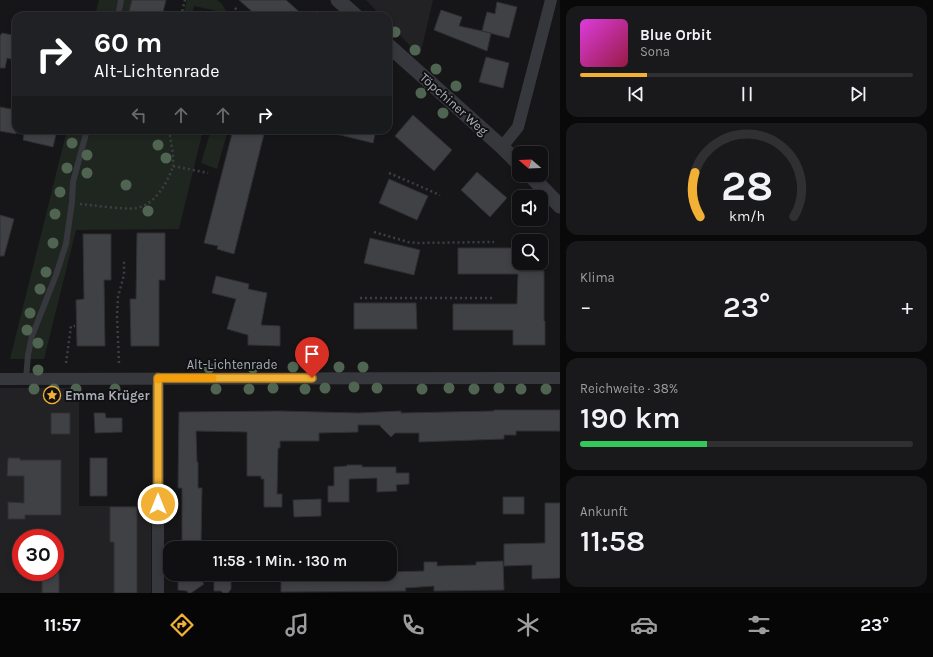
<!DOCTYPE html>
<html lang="de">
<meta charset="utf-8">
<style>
:root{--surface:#101012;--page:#19191b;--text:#f1f3f6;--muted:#9c9d9f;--line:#303032;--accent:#f2b134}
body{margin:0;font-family:Karla,sans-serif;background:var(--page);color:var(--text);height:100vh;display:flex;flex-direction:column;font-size:15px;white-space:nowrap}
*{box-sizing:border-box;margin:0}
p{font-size:13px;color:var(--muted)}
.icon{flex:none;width:22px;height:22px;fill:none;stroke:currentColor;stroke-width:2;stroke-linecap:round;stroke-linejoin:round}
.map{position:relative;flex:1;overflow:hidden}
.details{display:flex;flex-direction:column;gap:6px;padding:6px;background:#09090a;width:373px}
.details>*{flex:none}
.guide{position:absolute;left:12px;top:12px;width:380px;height:122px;border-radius:12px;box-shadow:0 2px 6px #0003,0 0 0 1px var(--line);background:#202124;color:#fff;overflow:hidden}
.needle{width:26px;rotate:289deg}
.buttons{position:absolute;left:512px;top:146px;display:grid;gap:8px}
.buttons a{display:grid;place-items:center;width:36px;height:36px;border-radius:8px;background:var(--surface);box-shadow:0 2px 6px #0003,0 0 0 1px var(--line);font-size:20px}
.speed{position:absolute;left:12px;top:529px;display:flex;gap:8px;font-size:20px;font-weight:700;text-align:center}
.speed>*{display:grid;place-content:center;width:52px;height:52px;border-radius:50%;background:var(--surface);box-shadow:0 2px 6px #0003,0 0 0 1px var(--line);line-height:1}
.speed .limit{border:6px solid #d22;background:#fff;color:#111}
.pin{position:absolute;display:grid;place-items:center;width:34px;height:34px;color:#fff;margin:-41px -17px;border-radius:50% 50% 50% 0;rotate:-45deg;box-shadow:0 0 4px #0007}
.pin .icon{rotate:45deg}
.me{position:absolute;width:44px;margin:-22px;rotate:0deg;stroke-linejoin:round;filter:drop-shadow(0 0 3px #0008)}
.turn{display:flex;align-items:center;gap:14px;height:84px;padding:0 16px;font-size:18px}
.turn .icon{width:52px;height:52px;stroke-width:2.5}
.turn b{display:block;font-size:28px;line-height:34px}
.lanes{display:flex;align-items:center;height:38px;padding:0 16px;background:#0003;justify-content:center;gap:20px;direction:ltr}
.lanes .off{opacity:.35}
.big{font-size:30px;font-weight:600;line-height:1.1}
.details .tile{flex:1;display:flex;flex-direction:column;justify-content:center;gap:6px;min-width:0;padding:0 14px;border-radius:12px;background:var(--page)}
.details .dial{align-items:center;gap:0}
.dial svg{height:104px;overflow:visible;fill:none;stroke:var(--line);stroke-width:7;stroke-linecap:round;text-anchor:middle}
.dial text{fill:var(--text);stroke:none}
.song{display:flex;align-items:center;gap:12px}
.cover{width:48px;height:48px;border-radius:6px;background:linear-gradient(135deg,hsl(300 70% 55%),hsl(340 70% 35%))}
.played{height:4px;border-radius:2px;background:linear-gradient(90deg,var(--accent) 20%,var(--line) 20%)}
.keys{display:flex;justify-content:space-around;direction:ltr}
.heat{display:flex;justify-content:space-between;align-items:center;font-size:22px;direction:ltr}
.charge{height:6px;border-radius:3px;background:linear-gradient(90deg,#34c759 38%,var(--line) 0)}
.trip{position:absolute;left:163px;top:541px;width:234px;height:40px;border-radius:12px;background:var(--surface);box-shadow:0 2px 6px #0003,0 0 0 1px var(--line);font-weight:600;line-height:40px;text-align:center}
.menu{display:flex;height:64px;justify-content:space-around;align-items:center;background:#060607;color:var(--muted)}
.menu .icon{width:28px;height:28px}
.menu .current{color:var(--accent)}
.menu b{font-size:18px;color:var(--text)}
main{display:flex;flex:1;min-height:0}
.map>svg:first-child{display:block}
.built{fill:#222225;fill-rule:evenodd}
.green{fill:#1e261f}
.building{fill:#404145;stroke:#303034}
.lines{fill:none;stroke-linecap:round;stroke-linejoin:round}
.path{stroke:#3d3f44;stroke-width:2.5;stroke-dasharray:2 3;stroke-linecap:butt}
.service{stroke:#37383d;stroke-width:6}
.minor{stroke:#37383d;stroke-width:12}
.tertiary{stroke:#37383d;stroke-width:15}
.tree{fill:#506452}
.route-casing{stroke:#9d7322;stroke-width:10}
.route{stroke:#f2b134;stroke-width:7}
.slow{stroke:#f59e0b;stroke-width:7}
.labels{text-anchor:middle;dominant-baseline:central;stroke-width:4;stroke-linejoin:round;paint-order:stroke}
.street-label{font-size:13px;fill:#a8adb8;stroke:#111113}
.poi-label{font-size:13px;font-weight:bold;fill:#a8adb8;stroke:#111113;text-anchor:start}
</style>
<main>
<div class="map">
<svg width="560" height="593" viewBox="0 0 560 593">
<rect width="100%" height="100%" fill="#161618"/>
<!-- built -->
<path class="built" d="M366 0H433L420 56 388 23V16H381Z
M0 388H79V506H151V593H0ZM21 538H55V572H21Z"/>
<!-- green -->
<path class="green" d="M99 0H132L128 16H95Z
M187 0H217L222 4 227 13 194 6 192 16H183Z
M67 130H203L179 229 76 230 44 359H10Z
M211 130H228L217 169 201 163Z"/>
<!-- building -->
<path class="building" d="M132 0H166L163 12 160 11 158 16H128Z
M239 0H286L304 16H257Z
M497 2 517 7 509 38 482 31 487 12 495 14Z
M441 10 462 17 459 26 491 33 487 51 434 30Z
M2 33 12 35V37L16 38V60L7 58 5 68H0V35H1Z
M486 57 509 63 503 88 479 82Z
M0 107 16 110V134L0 131Z
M413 115 452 150 434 171 395 136Z
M25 130H57L53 147 23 140Z
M233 130H265L234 254 217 249 218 246 204 243Z
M336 130H376L373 143 336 134Z
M477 172 507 198 490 217 461 190Z
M389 179 428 196 417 220 379 203Z
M0 215 14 219 4 256H0Z
M137 233H165V280H159V346H131L130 299H136Z
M83 234H111V280H104L105 346H77L76 300 84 299Z
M370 238 420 250 414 275 364 263Z
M458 248H519V271H544V321H545V345H513V330H453V304H517L518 274H458Z
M216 276 249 284 248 289 267 293 261 325 280 326V346L248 345V335L227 329 236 299 212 293Z
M354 303H416L417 329H354Z
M494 410H560V431H516V435H504V439L419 442V433H395L391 437 380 426V425H358V432L319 433V441H280V448H278L277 494H282V507H264V479H261V476H247V432L196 431 197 462H198V488H202L201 548H182V488H178L179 412 280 411 358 413 401 411V413L494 411Z
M51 413H70V434H51Z
M94 413H105L106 418H122V432L95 433Z
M8 458H20V460H61V515H25V519H8V502L24 503V476H7Z
M90 458H107V496H90Z
M347 465H362V467H396V473H409V484L396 485 397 491 377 492V478L349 479V502H328V486H334V467L347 466Z
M503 497H524V514H503Z
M321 499V516L294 517 293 500Z
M545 503H560V578L532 579V565L504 566V544L545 543Z
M110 507H137V593H114V542H110Z
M503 561 504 590 434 591V586L405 588 406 591 281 592V575L390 574V572L424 571V562H437V566L476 565V562Z
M42 572H59V593H42Z
M178 574H196L204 584 191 593H188L187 591 178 590Z
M214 574H231V589L228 593H223L221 591H214Z"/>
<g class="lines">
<!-- path -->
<path class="path" d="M235 8 243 16
M181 16 185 0
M315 16 318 11
M169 130 173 154V166
M389 173 440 195
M80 204C94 205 122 210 136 208 154 206 168 182 173 166L208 173
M374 232 408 242 417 243 494 242
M360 298H495
M66 363 71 326H75
M119 363 117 316 118 297 124 275V260"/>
<!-- service -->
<path class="service" d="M118 16 121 0
M26 379 28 355 32 336 56 275 66 244 72 202 73 182 87 130"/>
<!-- minor -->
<path class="minor" d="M502 147 518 127 551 0
M0 379 560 378
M158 593V378"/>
<!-- tertiary -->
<path class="tertiary" d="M338 0 356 16
M388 45 502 147 519 164
M530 175 560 206"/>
</g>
<!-- trees -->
<g class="tree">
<circle cx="395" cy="32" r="5.5"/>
<circle cx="415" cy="50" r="5.5"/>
<circle cx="436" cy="69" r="5.5"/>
<circle cx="456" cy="86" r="5.5"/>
<circle cx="421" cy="93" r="5.5"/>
<circle cx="443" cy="113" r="5.5"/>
<circle cx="72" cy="143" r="5.5"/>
<circle cx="158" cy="145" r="5.5"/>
<circle cx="87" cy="155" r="5.5"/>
<circle cx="166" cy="158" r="5.5"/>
<circle cx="67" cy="168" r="5.5"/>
<circle cx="87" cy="173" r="5.5"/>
<circle cx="126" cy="185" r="5.5"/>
<circle cx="60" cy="192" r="5.5"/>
<circle cx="148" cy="211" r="5.5"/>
<circle cx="55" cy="214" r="5.5"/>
<circle cx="53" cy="243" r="5.5"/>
<circle cx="46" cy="272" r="5.5"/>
<circle cx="40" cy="289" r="5.5"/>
<circle cx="30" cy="313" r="5.5"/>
<circle cx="27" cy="330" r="5.5"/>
<circle cx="38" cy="343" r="5.5"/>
<circle cx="293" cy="367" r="5.5"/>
<circle cx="339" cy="367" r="5.5"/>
<circle cx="363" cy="367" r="5.5"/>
<circle cx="209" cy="368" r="5.5"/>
<circle cx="253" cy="368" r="5.5"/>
<circle cx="38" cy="370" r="5.5"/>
<circle cx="354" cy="387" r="5.5"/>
<circle cx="273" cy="388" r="5.5"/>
<circle cx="325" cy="388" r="5.5"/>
<circle cx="377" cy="388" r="5.5"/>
<circle cx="449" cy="388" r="5.5"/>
<circle cx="499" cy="388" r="5.5"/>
<circle cx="34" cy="389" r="5.5"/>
<circle cx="54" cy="389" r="5.5"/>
<circle cx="76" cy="389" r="5.5"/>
<circle cx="115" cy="389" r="5.5"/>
<circle cx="216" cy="389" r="5.5"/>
<circle cx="249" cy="389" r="5.5"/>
<circle cx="305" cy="389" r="5.5"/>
<circle cx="422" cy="389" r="5.5"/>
<circle cx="474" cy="389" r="5.5"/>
<circle cx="521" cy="389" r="5.5"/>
<circle cx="546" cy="389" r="5.5"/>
</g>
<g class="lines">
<!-- route casing -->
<g class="route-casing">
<path id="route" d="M158 504V378H312"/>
</g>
<!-- route -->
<use href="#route" class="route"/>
<!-- slow -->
<path class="slow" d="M158 380V378H213"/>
</g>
<!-- icons -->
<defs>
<g id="sight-ring" transform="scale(0.9)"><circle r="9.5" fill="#111113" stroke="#f2b134" stroke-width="1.5"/><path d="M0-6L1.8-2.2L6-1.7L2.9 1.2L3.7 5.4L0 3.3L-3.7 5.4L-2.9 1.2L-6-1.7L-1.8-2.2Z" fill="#f2b134"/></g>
</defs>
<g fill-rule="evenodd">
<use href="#sight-ring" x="52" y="395"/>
</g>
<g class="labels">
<!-- street labels -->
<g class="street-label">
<text transform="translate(454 104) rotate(42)">Töpchiner Weg</text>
<text x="232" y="364">Alt-Lichtenrade</text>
</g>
<!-- poi labels -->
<g class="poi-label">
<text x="65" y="395">Emma Krüger</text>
</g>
</g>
</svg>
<div class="buttons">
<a><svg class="needle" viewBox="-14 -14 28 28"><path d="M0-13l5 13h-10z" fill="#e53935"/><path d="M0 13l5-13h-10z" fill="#9c9d9f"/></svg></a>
<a><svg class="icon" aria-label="sound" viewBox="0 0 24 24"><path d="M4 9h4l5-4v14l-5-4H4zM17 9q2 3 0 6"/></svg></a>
<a><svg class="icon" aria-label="search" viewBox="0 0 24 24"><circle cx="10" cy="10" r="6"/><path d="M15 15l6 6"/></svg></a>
</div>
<div class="speed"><div class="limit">30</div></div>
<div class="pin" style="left:312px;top:378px;background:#d93025"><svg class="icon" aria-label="arrive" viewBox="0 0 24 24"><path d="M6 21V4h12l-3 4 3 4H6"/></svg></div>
<svg class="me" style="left:158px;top:504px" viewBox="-20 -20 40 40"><circle r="17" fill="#f2b134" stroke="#fff" stroke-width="3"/><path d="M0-11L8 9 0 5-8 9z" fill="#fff"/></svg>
<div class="trip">11:58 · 1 Min. · 130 m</div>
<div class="guide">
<div class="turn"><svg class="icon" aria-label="right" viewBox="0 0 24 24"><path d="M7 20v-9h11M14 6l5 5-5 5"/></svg><div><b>60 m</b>Alt-Lichtenrade</div></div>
<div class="lanes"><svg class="icon off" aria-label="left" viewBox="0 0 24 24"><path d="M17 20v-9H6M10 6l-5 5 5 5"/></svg><svg class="icon off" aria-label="ahead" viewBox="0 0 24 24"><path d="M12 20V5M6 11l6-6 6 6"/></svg><svg class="icon off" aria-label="ahead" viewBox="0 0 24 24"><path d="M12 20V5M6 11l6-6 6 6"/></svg><svg class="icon" aria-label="right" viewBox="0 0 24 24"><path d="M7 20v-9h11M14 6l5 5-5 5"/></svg></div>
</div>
</div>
<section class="details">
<div class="tile">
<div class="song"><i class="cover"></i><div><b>Blue Orbit</b><p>Sona</p></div></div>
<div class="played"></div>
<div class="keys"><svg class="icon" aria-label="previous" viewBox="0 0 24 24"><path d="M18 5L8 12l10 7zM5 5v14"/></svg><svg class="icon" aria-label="pause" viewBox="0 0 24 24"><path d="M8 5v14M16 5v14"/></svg><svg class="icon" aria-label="next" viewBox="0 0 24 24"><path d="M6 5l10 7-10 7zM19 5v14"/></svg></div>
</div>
<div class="tile dial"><svg viewBox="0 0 100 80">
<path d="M14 69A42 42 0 1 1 86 69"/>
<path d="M14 69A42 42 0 0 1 10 35" stroke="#f2b134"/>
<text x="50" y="56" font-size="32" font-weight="700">28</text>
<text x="50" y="72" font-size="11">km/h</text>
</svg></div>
<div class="tile"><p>Klima</p>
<div class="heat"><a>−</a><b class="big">23°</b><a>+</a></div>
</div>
<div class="tile"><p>Reichweite · 38%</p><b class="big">190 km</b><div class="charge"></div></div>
<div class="tile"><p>Ankunft</p><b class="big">11:58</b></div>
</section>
</main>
<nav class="menu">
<b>11:57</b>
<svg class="icon current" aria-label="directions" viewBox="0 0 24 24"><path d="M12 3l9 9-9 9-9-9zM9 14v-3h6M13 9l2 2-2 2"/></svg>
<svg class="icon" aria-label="music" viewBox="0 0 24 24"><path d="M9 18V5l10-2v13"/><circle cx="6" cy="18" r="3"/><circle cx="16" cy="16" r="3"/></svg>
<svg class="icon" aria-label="phone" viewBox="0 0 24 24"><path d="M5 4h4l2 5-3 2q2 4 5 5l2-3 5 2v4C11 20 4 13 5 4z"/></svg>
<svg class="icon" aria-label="climate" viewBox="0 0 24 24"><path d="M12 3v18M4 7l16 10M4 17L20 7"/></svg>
<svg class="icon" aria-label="car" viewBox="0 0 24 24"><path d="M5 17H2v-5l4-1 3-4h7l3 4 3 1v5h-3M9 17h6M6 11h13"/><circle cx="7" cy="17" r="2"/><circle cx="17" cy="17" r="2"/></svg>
<svg class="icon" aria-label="filters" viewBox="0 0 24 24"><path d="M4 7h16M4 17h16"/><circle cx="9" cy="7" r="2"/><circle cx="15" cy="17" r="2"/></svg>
<b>23°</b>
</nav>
